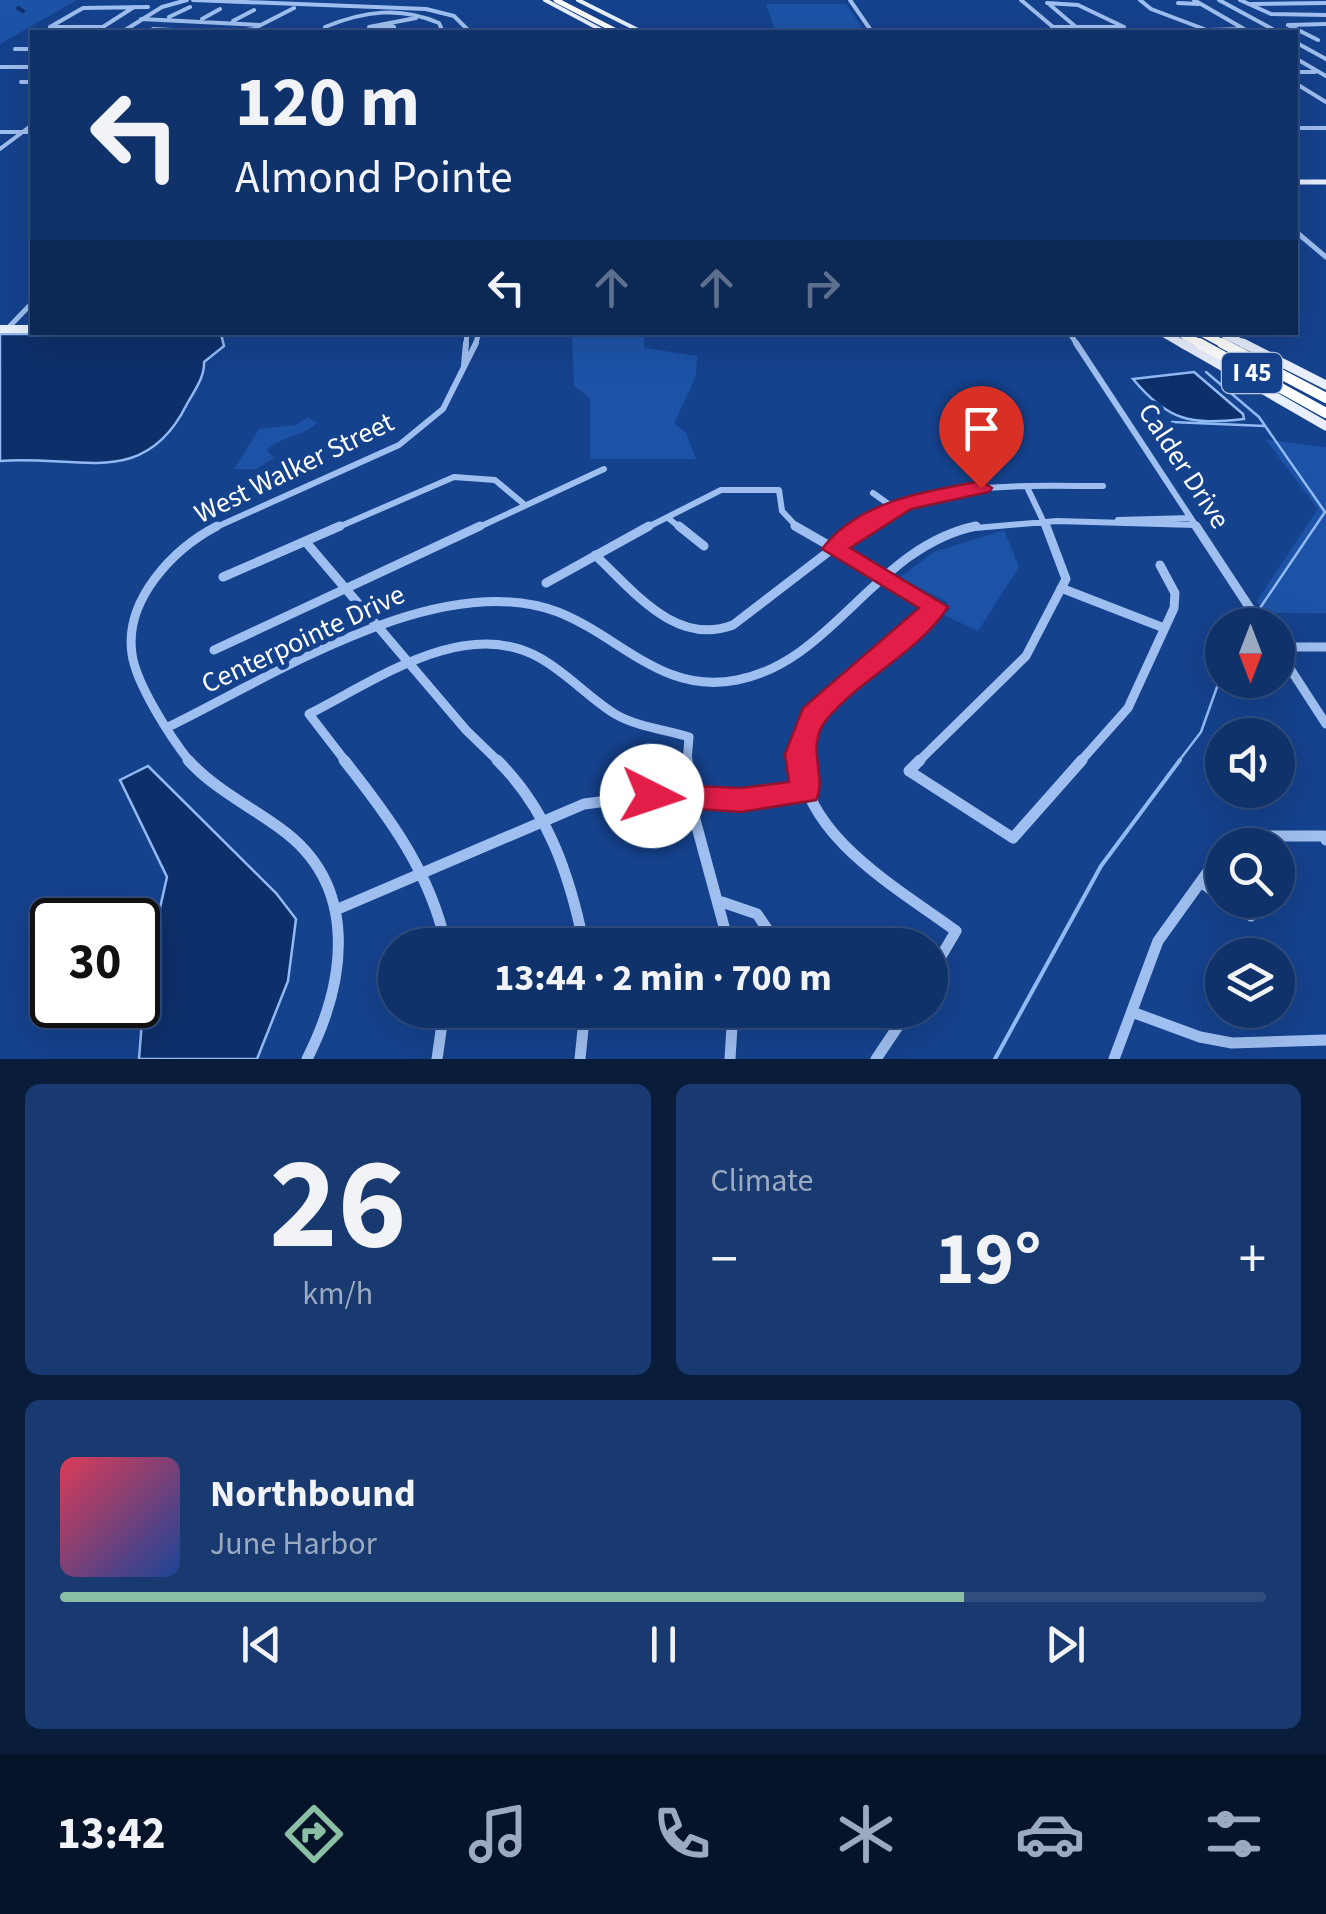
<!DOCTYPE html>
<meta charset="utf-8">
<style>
:root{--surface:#10326a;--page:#193a70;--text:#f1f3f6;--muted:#9caac1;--line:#304d7e;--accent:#8abfa5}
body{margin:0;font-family:"Source Sans 3",sans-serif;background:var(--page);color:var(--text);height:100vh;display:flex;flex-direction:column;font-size:38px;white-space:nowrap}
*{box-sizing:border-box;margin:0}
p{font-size:32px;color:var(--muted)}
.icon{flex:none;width:55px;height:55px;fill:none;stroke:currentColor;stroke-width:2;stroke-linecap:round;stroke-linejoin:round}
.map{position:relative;height:1059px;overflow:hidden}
.side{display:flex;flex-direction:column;gap:25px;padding:25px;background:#091c3a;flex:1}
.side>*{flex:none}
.banner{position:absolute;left:30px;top:30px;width:1268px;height:305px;border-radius:0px;box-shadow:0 10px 40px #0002,0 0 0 2px var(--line);background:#10326a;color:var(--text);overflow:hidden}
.needle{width:65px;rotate:180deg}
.tools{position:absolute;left:1205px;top:608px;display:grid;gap:20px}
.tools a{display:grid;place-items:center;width:90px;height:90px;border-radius:50%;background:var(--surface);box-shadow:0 10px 40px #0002,0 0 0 2px var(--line);font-size:50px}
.speed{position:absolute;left:30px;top:898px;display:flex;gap:20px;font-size:50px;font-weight:700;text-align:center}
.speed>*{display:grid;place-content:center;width:130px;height:130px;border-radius:50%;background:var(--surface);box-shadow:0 10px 40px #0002,0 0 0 2px var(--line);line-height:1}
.speed .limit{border:5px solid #111;border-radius:15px;background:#fff;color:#111}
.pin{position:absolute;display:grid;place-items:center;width:85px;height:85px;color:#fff;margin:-102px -42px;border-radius:50% 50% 50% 0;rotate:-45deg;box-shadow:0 0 10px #0007}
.pin .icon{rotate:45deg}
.me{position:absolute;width:110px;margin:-55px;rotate:94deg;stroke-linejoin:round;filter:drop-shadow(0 0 8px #0008)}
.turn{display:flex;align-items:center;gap:35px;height:210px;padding:0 40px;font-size:45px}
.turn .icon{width:130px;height:130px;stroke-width:2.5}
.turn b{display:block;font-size:70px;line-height:85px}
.lanes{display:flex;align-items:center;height:95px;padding:0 40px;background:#0003;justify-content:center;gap:50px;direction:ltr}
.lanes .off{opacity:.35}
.big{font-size:75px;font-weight:700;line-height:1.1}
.side .card{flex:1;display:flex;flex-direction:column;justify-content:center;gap:15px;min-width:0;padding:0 35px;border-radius:15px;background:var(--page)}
.side .dial{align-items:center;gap:0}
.dial b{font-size:130px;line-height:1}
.song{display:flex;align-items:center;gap:30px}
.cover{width:120px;height:120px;border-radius:15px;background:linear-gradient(135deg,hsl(350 70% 55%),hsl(220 70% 35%))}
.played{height:10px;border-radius:5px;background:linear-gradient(90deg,var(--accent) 75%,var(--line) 75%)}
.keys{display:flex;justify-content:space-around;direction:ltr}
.heat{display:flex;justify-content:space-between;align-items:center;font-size:55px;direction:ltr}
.side .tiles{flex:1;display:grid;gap:25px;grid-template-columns:1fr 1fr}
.card:last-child{grid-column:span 2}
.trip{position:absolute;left:378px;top:928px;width:570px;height:100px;border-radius:50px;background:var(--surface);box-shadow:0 10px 40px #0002,0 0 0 2px var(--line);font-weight:700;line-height:100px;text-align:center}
.dock{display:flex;height:160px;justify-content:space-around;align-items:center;background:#06142a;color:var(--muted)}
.dock .icon{width:70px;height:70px}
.dock .current{color:var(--accent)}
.dock b{font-size:45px;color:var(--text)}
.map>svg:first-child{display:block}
.green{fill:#1d53a7}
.water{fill:#0d2f6a;stroke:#91b9f3;stroke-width:2.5}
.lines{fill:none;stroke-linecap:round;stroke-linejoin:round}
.stream-far1{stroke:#91b9f3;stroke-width:2.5}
.stream{stroke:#91b9f3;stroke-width:4}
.canal{stroke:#0d2f6a;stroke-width:4}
.minor-far4{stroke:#9fbff0;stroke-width:4}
.minor-far3{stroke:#9fbff0;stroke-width:5}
.minor-far2{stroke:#9fbff0;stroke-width:6}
.minor-far1{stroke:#9fbff0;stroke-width:9}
.minor{stroke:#9fbff0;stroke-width:11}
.major-far3{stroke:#e8efff;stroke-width:4}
.major-far2{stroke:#e8efff;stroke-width:5}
.major-far1{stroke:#e8efff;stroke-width:8}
.major{stroke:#e8efff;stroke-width:9}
.highway-far2{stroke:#fff;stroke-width:5}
.highway-far1{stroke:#fff;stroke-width:8}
.highway{stroke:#fff;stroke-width:10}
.route{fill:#e11d48;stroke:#92132f;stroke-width:2.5}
.labels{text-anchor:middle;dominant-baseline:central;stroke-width:10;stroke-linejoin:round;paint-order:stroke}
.shield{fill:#15428d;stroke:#b9c6dd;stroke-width:2.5}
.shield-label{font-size:25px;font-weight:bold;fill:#fff}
.street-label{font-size:28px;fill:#fff;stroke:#15428d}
</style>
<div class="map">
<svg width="1326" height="1059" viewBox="0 0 1326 1059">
<rect width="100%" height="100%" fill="#15428d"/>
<!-- green -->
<path class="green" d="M0 0H77L0 44Z
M766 4H846L864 30H775Z
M572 333 644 334V348L697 356 696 376 674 423 686 433 696 459H590V398L574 385Z
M308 417 317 423C303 437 281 436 267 450L274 458 256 469H234L259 429 296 425Z
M1266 440 1326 447V613H1264L1257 601 1318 509Z
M1004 530 1019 567 978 631 944 615 950 609 946 601 899 578 934 552Z"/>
<!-- water -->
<path class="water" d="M0 334H221L224 346 204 362C205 377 194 391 187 404 144 491 77 454 0 461Z
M1194 372 1243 414 1244 419C1190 425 1168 421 1133 379Z
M148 766 276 893 296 919 288 981 257 1059H139L146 970 167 877 120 780Z"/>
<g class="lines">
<!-- stream-far1 -->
<path class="stream-far1" d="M1206 372 1259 417 1325 512 1260 608
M1172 422 1265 426
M1239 625 1247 618
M1178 762 1201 732 1222 673"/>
<!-- stream -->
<path class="stream" d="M995 1059 1101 866 1180 760"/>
<!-- canal -->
<path class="canal" d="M18 8 23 11"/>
<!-- minor-far4 -->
<path class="minor-far4" d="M193 0 426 9 454 16 468 30
M850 0 872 32
M1021 0 1059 32
M1140 0 1151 9 1212 32
M1194 0 1244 29
M1219 0 1278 32
M1240 0 1271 14 1326 15
M1047 3 1078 5 1124 27
M1178 3 1199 4
M1049 4 1076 27
M1251 4 1326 3
M169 17 190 7
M141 19 260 25
M202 19 220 9
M233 21 254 10
M390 24 394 27H369L416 18
M1288 25 1326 24
M1288 25 1318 40
M50 27 83 8 148 7
M55 27H104
M1052 27H1123
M153 29 211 32
M1209 30 1244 29
M95 32 134 7
M122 32 162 7 187 0
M233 32 253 29 294 8
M329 32 325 27C364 11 400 6 439 23L443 32
M1295 42 1326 59
M15 49H32
M1295 58 1326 76
M0 67H32
M1295 72H1315
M21 82H32
M1295 83 1326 102
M1295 128H1326
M0 132H32
M0 149 32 125"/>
<!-- minor-far3 -->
<path class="minor-far3" d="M1295 231 1326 257
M7 329 32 303
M1069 332 1078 346
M466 346 467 332
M475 346 479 332"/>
<!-- minor-far2 -->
<path class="minor-far2" d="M1076 343 1198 529
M464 365 466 343
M1027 487 1047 529
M873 493 894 508
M668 518 682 529
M1118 520 1191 518
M212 529 399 445 443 409 476 343
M334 529 454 477 495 480 525 505
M475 529 604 469
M644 529 721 490H779L782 511 799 529
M858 529C935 480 1015 486 1103 486
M964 529 1057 521 1195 525"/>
<!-- minor-far1 -->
<path class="minor-far1" d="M679 526 704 546
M795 526 936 607C889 645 798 694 801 762
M1196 526 1261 625
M305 541 466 730 499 762
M595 555C633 590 675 647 733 625L862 526
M223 577 340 526
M546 583 649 526
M1061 588 1164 628
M1278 647H1326
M214 650 480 526
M1278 650 1326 724
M168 727C273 676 440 567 558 612 621 637 663 695 737 680 833 662 875 547 976 526
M190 762C171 738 136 684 132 654 124 600 173 549 217 526
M346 762 309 714C375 681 465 615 540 658 567 673 589 698 615 714 635 726 666 730 689 737L687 762
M918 762 1026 656 1066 579 1046 526
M1080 762 1128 708 1174 608 1175 593 1160 565"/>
<!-- minor -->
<path class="minor" d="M188 760C214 789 250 806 281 829 360 886 346 982 307 1059
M344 760C390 818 430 872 446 945
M497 760C548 810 570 876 584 945
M687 760 694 816 729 945
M801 760C804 837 901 890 956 931L930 975
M920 760 909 771 1013 838 1082 760
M1227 845 1248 836H1324L1326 840
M1202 883 1222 897
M1227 900 1251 916
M722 902 757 914 778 945
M338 909 584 804 639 797 805 792
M1132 1012 1200 1037 1232 1043 1326 1040
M437 1059 444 1010
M580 1059 585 1010
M730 1059 733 1010
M876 1059 909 1010
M1114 1059 1158 941 1222 852"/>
<!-- major-far3 -->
<path class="major-far3" d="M545 0 605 32
M578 0 642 32"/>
<!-- major-far2 -->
<path class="major-far2" d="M1295 182H1326"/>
<!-- major-far1 -->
<path class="major-far1" d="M0 329H32
M1162 332 1186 346
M1220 332 1248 346"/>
<!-- major -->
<path class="major" d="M1182 343 1326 426
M1243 343 1326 385"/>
<!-- highway-far2 -->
<path class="highway-far2" d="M556 0 618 32"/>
<!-- highway-far1 -->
<path class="highway-far1" d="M1179 332 1204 346
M1201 332 1227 346"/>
<!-- highway -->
<path class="highway" d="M1199 343 1326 413
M1222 343 1326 398"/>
</g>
<!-- route -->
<path class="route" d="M981 481 992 488 989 492 911 509 850 548 948 607C919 652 861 678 827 719 804 747 828 776 816 800L741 812 641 805 637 796 641 787 652 784 741 788 789 782 785 754 803 708 919 608 822 549C859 500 926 492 981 481Z"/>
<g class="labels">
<!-- shield labels -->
<rect class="shield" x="1222" y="353" width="60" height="40" rx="8"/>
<g class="shield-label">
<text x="1252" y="373">I 45</text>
</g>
<!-- street labels -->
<g class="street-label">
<text transform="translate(1184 466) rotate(57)">Calder Drive</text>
<text transform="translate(294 468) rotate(-26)">West Walker Street</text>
<text transform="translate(303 639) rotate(-25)">Centerpointe Drive</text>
</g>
</g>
</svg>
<div class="tools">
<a><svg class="needle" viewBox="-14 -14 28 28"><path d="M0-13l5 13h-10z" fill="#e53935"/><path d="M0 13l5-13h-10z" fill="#9caac1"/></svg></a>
<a><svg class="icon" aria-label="sound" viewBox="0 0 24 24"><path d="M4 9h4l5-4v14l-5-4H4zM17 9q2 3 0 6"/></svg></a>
<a><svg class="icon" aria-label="search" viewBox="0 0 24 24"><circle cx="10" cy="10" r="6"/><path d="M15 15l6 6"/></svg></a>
<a><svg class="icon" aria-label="layers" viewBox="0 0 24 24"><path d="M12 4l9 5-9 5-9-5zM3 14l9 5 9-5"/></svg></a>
</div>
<div class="speed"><div class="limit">30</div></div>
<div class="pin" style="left:981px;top:488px;background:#d93025"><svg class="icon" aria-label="arrive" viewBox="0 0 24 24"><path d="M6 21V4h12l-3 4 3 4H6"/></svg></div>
<svg class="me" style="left:652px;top:796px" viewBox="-20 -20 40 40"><circle r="19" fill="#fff"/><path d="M0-13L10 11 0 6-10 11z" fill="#e11d48"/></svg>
<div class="trip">13:44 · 2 min · 700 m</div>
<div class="banner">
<div class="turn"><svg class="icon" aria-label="left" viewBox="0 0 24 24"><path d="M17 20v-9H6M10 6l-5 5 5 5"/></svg><div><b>120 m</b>Almond Pointe</div></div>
<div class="lanes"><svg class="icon" aria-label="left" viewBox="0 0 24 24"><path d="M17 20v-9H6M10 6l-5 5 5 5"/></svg><svg class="icon off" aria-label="ahead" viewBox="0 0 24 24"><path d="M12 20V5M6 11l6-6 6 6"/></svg><svg class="icon off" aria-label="ahead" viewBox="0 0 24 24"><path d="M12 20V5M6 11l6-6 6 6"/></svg><svg class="icon off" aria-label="right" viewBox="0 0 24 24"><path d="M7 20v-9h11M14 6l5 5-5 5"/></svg></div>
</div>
</div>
<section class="side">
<div class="tiles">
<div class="card dial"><b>26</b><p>km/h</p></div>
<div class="card"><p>Climate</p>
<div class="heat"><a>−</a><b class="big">19°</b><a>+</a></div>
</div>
<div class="card">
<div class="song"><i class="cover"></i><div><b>Northbound</b><p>June Harbor</p></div></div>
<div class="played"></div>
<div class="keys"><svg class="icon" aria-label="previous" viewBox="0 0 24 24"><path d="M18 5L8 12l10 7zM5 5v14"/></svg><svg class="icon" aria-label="pause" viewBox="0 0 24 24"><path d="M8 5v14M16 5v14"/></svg><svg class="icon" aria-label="next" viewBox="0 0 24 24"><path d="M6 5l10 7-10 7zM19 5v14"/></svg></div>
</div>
</div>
</section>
<nav class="dock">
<b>13:42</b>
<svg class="icon current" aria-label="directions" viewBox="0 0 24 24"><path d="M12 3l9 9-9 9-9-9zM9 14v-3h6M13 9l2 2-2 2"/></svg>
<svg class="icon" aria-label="music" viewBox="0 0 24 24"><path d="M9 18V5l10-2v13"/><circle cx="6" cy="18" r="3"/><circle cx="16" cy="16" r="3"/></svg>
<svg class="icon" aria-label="phone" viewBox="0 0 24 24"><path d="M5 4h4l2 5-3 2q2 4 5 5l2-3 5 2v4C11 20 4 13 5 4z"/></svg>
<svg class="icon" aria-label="climate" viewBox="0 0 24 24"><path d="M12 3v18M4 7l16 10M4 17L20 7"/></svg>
<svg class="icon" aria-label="car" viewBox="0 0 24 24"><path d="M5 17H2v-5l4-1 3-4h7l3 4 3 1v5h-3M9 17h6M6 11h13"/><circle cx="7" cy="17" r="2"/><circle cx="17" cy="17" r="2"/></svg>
<svg class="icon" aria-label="filters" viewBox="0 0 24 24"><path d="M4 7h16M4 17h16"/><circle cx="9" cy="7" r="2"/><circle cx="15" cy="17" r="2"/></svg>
</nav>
